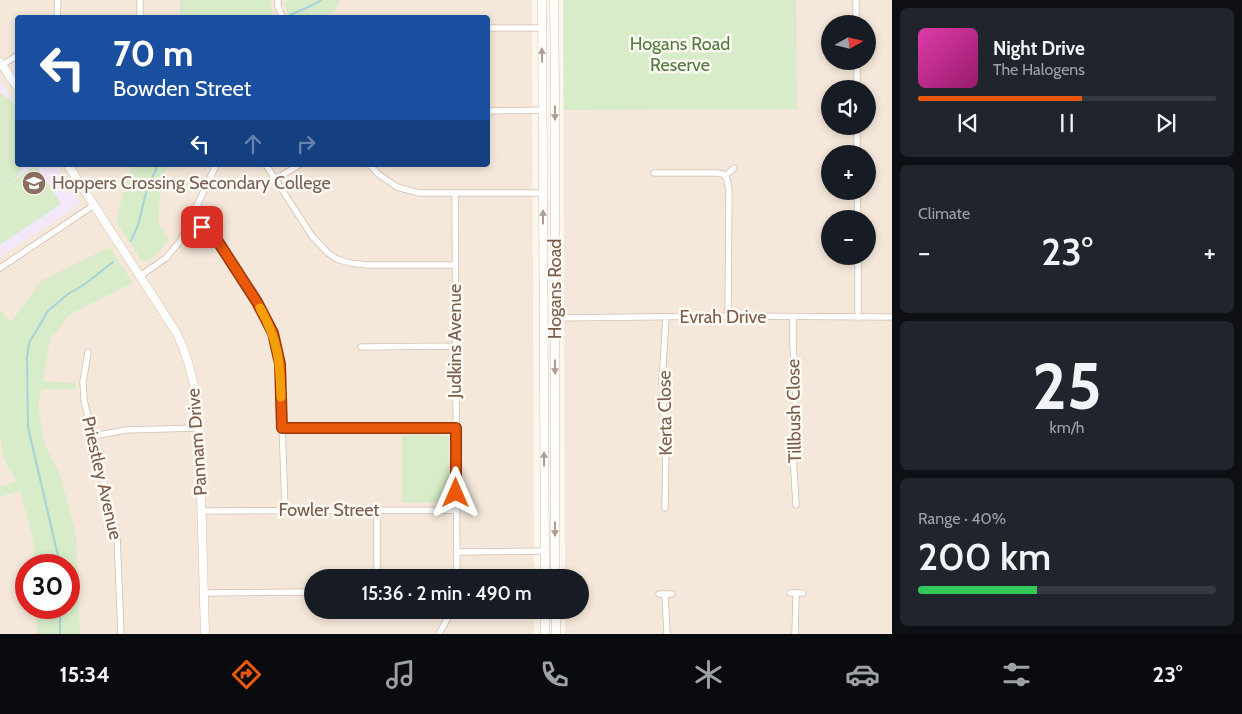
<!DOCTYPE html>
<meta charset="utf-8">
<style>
:root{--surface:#171b24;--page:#20242c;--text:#f1f3f6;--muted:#9ea1a6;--line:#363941;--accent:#ea580c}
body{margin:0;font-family:Cabin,sans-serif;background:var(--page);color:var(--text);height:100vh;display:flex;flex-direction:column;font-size:19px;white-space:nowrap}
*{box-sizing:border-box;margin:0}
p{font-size:16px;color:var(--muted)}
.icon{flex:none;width:28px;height:28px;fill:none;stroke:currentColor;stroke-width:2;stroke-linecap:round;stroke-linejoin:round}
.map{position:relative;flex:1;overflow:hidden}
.sheet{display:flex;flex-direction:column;gap:8px;padding:8px;background:#0d0f14;width:350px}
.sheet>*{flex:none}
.hud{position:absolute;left:15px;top:15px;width:475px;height:152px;border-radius:5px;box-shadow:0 2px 8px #0003;background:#1a4fa0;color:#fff;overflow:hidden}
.needle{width:32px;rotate:82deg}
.buttons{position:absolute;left:821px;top:15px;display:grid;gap:10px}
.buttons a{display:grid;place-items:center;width:55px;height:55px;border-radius:50%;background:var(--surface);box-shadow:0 2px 8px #0003;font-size:25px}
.speed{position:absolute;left:15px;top:554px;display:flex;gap:10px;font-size:25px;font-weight:700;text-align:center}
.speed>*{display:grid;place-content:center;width:65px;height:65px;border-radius:50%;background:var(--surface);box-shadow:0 2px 8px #0003;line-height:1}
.speed .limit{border:8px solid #d22;background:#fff;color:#111}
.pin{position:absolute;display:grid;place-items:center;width:42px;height:42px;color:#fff;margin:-21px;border-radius:10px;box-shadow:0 2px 8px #0006}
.me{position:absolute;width:55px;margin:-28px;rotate:0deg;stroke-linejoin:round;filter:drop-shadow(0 0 4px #0008)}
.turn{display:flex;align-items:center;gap:18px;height:105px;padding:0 15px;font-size:22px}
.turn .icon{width:65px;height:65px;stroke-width:2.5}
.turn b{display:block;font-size:35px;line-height:42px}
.lanes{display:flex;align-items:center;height:48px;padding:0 15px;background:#0003;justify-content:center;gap:25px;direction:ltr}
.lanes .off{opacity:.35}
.big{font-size:38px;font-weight:600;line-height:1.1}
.sheet .tile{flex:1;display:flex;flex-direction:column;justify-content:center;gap:8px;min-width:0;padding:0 18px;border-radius:8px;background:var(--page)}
.sheet .dial{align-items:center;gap:0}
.dial b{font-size:65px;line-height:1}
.song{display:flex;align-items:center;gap:15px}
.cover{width:60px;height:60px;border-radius:8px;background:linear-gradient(135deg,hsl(320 70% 55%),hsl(320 70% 35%))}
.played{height:5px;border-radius:2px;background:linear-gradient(90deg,var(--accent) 55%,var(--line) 55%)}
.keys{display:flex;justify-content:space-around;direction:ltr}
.heat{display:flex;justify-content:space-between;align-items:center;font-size:28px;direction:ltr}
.charge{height:8px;border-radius:4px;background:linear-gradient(90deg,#34c759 40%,var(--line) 0)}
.trip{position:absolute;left:304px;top:569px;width:285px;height:50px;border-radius:25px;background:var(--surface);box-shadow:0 2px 8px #0003;font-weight:600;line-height:50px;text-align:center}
.tab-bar{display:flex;height:80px;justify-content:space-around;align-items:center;background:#090b0e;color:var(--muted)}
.tab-bar .icon{width:35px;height:35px}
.tab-bar .selected{color:var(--accent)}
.tab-bar b{font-size:22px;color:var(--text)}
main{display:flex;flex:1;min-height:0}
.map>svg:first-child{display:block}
.residential{fill:#f5e8da;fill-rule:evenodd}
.education{fill:#f3e8fa}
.green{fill:#d8ecc9}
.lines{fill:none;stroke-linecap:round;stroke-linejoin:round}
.stream{stroke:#a5d3da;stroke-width:2}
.street-casing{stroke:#d1beb0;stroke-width:7}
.secondary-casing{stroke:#d6c0b0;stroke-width:9}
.street{stroke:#fff;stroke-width:5.5}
.secondary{stroke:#fff;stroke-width:8}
.oneway{fill:#af9d94}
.route-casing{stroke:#983908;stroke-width:12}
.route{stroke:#ea580c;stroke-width:9}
.slow{stroke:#f59e0b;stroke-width:9}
.labels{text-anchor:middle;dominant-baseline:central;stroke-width:5;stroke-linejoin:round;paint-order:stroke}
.park-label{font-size:18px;fill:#537a41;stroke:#fffaf3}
.education-label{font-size:18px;fill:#785e54;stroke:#fffaf3;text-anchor:start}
.street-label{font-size:18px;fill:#7a5c4d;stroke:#fffaf3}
</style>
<main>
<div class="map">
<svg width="892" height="634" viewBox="0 0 892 634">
<rect width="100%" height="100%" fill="#fdf6ec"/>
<!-- residential -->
<path class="residential" d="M0 0H532L534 577 312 578V610H534V634H0ZM18 18H488V165H18ZM26 565H69V608H26Z
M563 0H892V634H565V610H580V578L565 577ZM830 24H868V61H830ZM830 89H868V126H830ZM830 154H868V191H830ZM830 219H868V256H830Z"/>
<!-- education -->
<path class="education" d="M0 80 17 107 18 165H56L80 202 79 205 0 257Z"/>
<!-- green -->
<path class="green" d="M180 0H270L274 17H180Z
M291 0H340L334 12 322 17H289L284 3Z
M563 0H796L797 109 564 110Z
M0 93 11 100 17 109 18 165H24L19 175 7 185 36 165 61 204 0 245Z
M133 165H168L161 180 158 223 169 240 160 251 147 261 141 260 116 222 127 176Z
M110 247 133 283 69 315 50 340 43 381 76 383V389H42L38 406 45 445 60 474 76 534 80 634H37L36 608H69V565H34V543L20 490 0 497V487L16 481 4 459 0 435V310L11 322 41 281Z
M402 435H446L449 438V502L402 503Z"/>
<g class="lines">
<!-- stream -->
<path class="stream" d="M290 15 317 3 321 0
M131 241 138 225 147 189 158 165
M58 565V556L28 427 27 358 29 343 48 311 68 294 85 284 113 262
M60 608V634"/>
<!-- street casing -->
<g class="street-casing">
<path id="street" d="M140 0V18
M278 0V7L283 18
M856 0V24
M57 18 58 0
M488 28H542
M857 61V89
M2 65 18 55
M488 111 542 110
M857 126V154
M266 165 312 236 328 253 337 259 350 263 367 265H455
M370 165 378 174 397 187 419 193H543
M654 173H716L723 174 727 179 729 191 728 316
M725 176 734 168
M276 179 299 165
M857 191 858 219
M455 194 457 578
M190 221 208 231 215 237 265 316 273 333 277 349 280 364 285 510
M0 268 94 205
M140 276 166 258 181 240 216 165
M793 317V346L796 386 793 455 796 505
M555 318 728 316 892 317
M858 318V256
M361 347 455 346
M88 352 83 382 84 400 117 536 121 634
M283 428H456
M93 436 126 430 199 428
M665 508 666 448 662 382 666 317
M202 511 456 510
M456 552 545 551
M377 578V510
M204 593 312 592
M790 593H803
M659 594H672
M665 594 667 634
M439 634 452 610
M795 634 796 594"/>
</g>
<!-- secondary casing -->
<g class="secondary-casing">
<path id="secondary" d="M542 0 545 578
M554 0 555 86V578
M0 62 18 88
M68 165 176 332C202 383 199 437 201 493 202 540 204 587 205 634
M545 610V634
M556 610V634"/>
</g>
<!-- street -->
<use href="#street" class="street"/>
<!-- secondary -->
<use href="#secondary" class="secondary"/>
</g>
<!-- one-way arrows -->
<defs><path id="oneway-solid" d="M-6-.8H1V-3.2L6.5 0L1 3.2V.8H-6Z" transform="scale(1.25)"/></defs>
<g class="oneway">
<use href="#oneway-solid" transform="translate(542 55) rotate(-91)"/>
<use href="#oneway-solid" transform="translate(555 113) rotate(90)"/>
<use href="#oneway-solid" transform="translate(543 217) rotate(-90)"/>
<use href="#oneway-solid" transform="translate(555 367) rotate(90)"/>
<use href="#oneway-solid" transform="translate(544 459) rotate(-90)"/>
<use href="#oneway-solid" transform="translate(555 529) rotate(90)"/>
</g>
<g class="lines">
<!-- route casing -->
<g class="route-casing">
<path id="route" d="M202 227 215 237 257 302 273 333 280 364 282 428H456V493"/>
</g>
<!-- route -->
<use href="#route" class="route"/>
<!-- slow -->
<path class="slow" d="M260 308C278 340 280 361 281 397"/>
</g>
<!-- icons -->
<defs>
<g id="school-disc" transform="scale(1.25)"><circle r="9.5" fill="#8d6e63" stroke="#fffaf3"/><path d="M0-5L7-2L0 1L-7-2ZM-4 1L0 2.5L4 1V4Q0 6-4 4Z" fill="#fff"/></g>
</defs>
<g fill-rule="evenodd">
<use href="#school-disc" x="34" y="183"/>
</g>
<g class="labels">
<!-- park labels -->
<g class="park-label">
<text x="680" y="44">Hogans Road<tspan x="680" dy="21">Reserve</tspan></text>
</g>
<!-- education labels -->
<g class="education-label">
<text x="52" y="183">Hoppers Crossing Secondary College</text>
</g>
<!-- street labels -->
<g class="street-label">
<text transform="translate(555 289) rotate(-90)">Hogans Road</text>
<text x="723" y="317">Evrah Drive</text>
<text transform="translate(455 341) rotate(-90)">Judkins Avenue</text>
<text transform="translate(794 411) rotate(-91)">Tillbush Close</text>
<text transform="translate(665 413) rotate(-91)">Kerta Close</text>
<text transform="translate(197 442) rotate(-94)">Pannam Drive</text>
<text transform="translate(102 478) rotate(77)">Priestley Avenue</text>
<text x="329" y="510">Fowler Street</text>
</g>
</g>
</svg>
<div class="buttons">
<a><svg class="needle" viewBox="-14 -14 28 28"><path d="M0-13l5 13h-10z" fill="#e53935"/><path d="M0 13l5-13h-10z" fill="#9ea1a6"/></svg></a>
<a><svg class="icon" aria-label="sound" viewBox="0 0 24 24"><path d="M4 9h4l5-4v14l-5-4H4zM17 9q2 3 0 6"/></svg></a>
<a>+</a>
<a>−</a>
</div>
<div class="speed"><div class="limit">30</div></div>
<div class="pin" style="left:202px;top:227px;background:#d93025"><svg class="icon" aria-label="arrive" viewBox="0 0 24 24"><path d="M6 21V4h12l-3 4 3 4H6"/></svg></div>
<svg class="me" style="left:456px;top:493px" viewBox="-20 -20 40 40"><path d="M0-17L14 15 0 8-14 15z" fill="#ea580c" stroke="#fff" stroke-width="4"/></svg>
<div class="trip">15:36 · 2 min · 490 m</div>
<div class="hud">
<div class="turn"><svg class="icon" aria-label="left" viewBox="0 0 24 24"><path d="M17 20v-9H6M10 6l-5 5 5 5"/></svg><div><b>70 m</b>Bowden Street</div></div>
<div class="lanes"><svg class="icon" aria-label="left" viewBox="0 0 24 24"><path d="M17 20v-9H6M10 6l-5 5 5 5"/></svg><svg class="icon off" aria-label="ahead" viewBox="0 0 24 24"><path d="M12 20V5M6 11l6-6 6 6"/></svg><svg class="icon off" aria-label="right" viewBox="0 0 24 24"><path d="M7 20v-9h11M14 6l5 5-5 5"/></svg></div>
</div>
</div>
<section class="sheet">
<div class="tile">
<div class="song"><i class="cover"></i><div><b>Night Drive</b><p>The Halogens</p></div></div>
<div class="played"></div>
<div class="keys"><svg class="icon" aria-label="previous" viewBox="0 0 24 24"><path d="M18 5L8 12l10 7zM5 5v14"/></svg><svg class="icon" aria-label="pause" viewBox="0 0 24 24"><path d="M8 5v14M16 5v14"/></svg><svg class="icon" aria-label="next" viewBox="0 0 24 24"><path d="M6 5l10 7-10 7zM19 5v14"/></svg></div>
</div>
<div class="tile"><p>Climate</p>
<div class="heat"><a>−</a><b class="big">23°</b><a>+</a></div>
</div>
<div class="tile dial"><b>25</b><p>km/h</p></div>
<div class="tile"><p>Range · 40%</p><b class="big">200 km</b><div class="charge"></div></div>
</section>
</main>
<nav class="tab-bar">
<b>15:34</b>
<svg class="icon selected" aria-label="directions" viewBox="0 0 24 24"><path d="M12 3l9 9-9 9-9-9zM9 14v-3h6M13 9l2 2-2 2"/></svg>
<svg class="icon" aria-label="music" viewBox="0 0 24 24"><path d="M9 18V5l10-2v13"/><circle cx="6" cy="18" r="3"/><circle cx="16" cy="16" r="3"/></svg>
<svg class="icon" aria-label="phone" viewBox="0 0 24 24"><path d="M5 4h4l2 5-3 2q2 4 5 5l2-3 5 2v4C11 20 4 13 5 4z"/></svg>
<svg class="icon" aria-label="climate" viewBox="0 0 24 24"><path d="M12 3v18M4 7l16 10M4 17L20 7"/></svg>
<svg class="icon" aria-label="car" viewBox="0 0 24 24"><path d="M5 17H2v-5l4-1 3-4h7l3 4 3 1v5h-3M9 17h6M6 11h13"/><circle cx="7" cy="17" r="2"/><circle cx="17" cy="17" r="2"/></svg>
<svg class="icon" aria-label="filters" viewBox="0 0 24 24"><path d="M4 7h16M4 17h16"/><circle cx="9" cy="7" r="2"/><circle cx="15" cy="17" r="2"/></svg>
<b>23°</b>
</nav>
